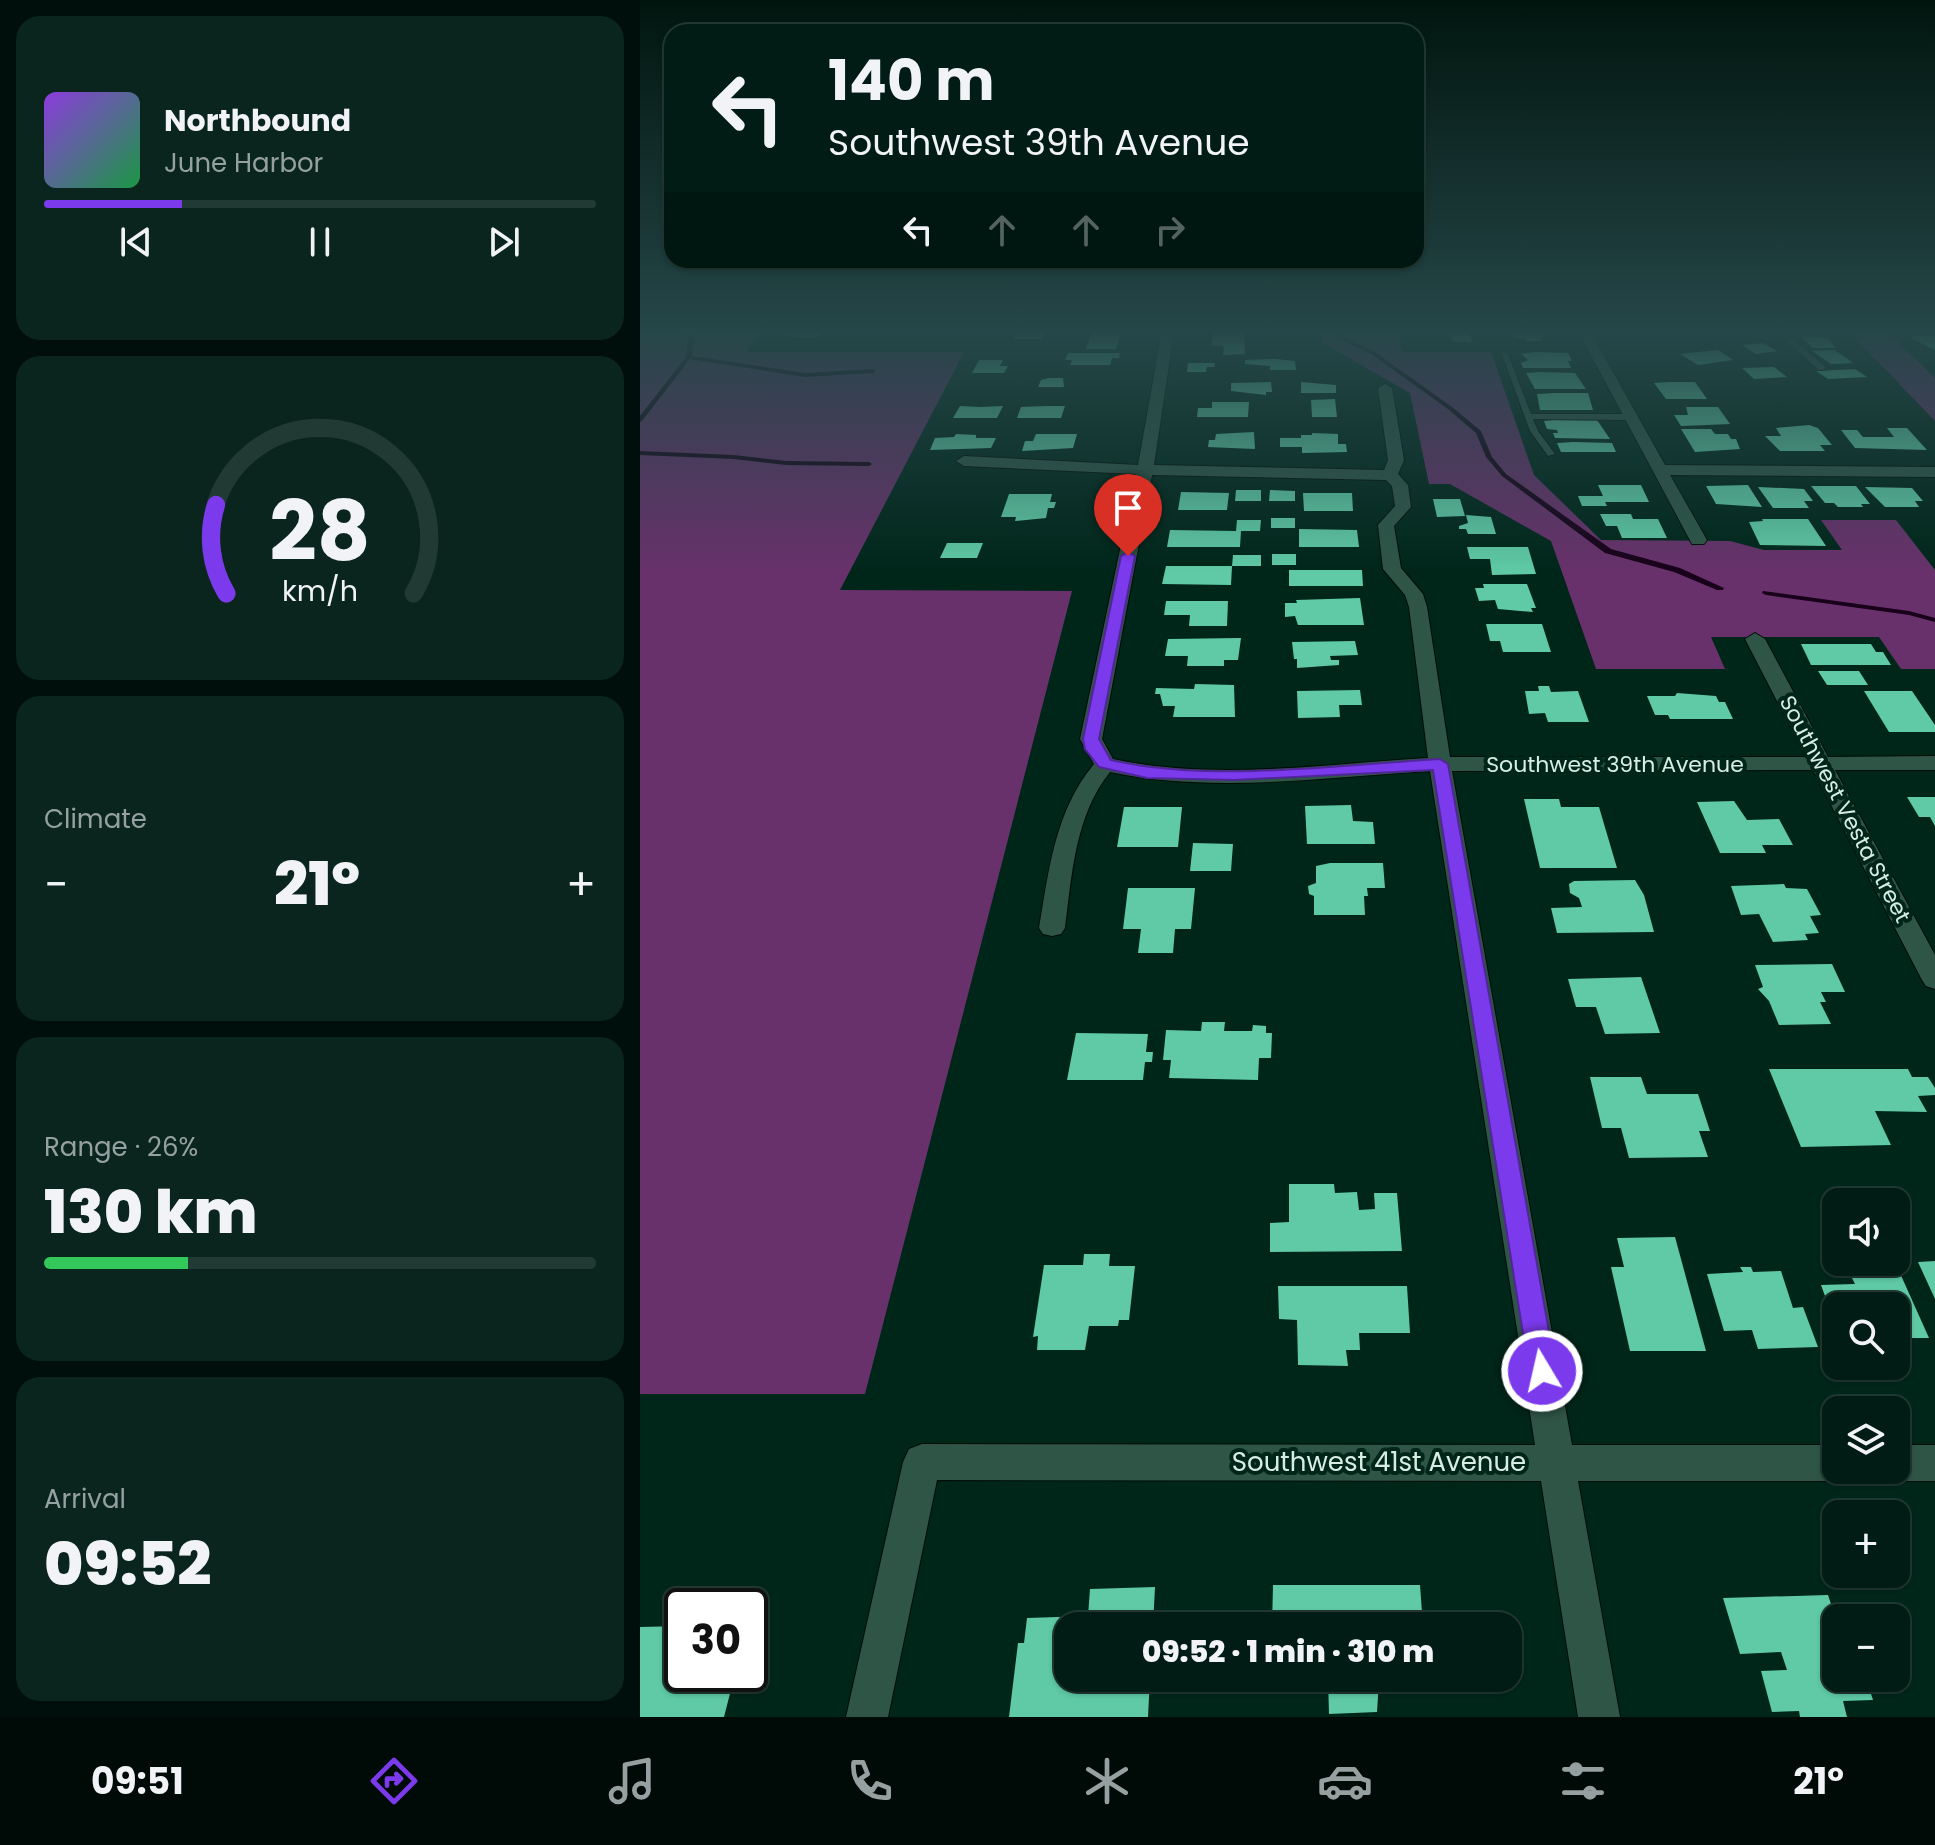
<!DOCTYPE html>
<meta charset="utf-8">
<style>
:root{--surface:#001c14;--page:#0a251d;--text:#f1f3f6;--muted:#95a1a0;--line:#223a34;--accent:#7c3aed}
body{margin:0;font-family:Poppins,sans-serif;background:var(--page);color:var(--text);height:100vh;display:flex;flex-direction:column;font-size:30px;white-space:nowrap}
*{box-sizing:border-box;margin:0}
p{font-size:26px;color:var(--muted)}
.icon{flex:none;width:44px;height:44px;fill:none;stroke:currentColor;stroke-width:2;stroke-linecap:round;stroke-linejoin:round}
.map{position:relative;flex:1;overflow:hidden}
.side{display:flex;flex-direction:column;gap:16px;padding:16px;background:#000f0b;width:640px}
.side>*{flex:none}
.guide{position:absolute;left:24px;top:24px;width:760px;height:244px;border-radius:24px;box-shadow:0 2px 6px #0004,0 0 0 2px var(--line);background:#001c14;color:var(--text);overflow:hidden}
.fabs{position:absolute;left:1182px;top:1188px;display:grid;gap:16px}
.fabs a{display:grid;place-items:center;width:88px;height:88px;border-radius:16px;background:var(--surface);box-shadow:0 2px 6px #0004,0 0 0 2px var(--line);font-size:40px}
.speed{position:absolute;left:24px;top:1588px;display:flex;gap:16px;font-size:40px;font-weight:700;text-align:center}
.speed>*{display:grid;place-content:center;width:104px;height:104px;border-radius:50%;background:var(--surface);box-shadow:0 2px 6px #0004,0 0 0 2px var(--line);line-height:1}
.speed .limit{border:4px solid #111;border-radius:12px;background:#fff;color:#111}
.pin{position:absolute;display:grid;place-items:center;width:68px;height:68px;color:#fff;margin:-82px -34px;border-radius:50% 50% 50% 0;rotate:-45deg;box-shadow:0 0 8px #0007}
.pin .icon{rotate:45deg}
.me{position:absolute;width:88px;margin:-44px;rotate:351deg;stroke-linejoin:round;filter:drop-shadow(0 0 6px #0008)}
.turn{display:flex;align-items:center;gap:28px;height:168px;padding:0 32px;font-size:36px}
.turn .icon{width:104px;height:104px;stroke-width:2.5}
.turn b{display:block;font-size:56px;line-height:68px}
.lanes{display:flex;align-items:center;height:76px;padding:0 32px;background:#0003;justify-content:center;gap:40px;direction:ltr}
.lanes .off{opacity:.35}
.big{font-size:60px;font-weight:800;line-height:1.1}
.side .tile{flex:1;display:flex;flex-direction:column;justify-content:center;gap:12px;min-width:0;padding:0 28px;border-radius:24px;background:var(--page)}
.side .dial{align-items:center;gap:0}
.dial svg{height:208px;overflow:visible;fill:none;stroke:var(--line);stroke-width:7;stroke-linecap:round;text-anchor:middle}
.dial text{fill:var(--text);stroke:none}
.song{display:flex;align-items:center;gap:24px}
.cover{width:96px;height:96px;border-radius:12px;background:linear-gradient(135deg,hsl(270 70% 55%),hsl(140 70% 35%))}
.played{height:8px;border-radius:4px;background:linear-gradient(90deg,var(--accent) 25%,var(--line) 25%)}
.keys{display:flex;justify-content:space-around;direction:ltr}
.heat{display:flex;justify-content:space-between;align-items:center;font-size:44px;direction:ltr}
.charge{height:12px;border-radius:6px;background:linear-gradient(90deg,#34c759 26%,var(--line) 0)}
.trip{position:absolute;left:414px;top:1612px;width:468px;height:80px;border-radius:24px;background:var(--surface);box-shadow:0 2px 6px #0004,0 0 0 2px var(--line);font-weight:800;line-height:80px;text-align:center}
.tab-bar{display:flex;height:128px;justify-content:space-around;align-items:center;background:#000b08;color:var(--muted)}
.tab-bar .icon{width:56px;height:56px}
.tab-bar .on{color:var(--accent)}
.tab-bar b{font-size:36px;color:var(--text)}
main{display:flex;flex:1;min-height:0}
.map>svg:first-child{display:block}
.forest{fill:#68316b}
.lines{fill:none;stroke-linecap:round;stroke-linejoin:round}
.stream{fill:#18001a;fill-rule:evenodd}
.building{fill:#5fcaa5}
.lane-casing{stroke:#000d07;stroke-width:2}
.street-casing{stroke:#000d07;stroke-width:2}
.lane{fill:#2f5547;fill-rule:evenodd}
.street{fill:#2f5547;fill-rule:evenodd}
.route{fill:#7c3aed;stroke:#51269a;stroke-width:2}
.labels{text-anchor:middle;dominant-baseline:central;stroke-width:8;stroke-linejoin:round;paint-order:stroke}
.street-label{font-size:22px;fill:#d7ece3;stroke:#00261a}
.near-street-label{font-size:26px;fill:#d7ece3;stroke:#00261a}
</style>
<main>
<section class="side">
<div class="tile">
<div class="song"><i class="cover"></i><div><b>Northbound</b><p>June Harbor</p></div></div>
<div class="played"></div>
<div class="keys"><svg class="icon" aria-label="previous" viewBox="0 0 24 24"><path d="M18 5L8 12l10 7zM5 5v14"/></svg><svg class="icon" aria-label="pause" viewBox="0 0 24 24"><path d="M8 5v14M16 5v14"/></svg><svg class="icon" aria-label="next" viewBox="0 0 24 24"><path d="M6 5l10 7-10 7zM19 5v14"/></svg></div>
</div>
<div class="tile dial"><svg viewBox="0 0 100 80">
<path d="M14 69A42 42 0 1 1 86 69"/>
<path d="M14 69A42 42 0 0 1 10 35" stroke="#7c3aed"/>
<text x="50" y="56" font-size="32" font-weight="700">28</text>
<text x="50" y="72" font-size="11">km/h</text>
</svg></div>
<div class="tile"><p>Climate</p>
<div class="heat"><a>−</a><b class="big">21°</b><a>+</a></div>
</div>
<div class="tile"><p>Range · 26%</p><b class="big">130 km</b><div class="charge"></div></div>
<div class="tile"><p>Arrival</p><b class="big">09:52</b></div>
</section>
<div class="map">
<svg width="1295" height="1717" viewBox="0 0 1295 1717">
<rect width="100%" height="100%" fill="#00261a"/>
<!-- forest -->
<path class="forest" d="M0 331H123L106 352H324L200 590 432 591 225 1394H0Z
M681 331H758L762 352H851L894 475 961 540 1090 541 1124 550H1202L1181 520H1256L1295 570V669H1261L1239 637H1071L1085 669H956L911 541 810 484H789L770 393 681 342Z
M1208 331H1247L1295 378V421Z"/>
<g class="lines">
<!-- stream -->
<path class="stream" d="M45 331H50L54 341 52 356 165 373 233 369 236 371 233 373 165 377 50 359 2 421 0 422V416L46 357 48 341Z
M696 331H701L702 336 735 352 812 407 841 431 852 457 866 474 971 549 1040 568 1084 588 1083 590H1077L1034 572 965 553 862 476 846 457 836 433 808 409 731 354 698 338Z
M0 451 94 455 146 461 229 462 232 464 229 466 146 465 94 459 0 455Z
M1123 591 1269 611 1295 618V622L1269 615 1126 595 1122 593Z"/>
</g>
<!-- building -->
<path class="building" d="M149 331H186L175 338 142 336Z
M378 331H405L402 339H374Z
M574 331H604L605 354 583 355 584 346 571 345Z
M897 331 905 337 900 338 902 341H886L884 338H875L872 333Z
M452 332 481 333 476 349H446Z
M808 332H828L833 342H813Z
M1160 336 1187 337 1196 348H1173Z
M1278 336H1295V350L1269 337Z
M1123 343 1137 351 1116 354 1102 345Z
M1078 350 1093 360 1058 365 1040 354Z
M1195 350 1213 363 1191 364 1172 351Z
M895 352 928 353 932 361H928L931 368H883L881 363 888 360 881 354Z
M428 353H480L479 358H472L470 365H430L432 360H425Z
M635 359 655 361 656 370H630V366L605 364V360Z
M339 360H363L360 366H368L364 373H332Z
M548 363H575L574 367H567L566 372H547Z
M1134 367 1147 377 1114 379 1102 368Z
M1215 369 1227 377 1188 379 1176 371Z
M900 372 935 373 946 389H895L886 373Z
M409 378H423L424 387H398L401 380Z
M631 382 632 392H626V395L591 391V383Z
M661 382 696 385V393H661Z
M1028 382H1055L1067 399H1026L1014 383Z
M912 393H948L953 410H900L897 394Z
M695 399 697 417H672L671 400Z
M572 402H609L608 417H557L558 408H572Z
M320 406 341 407 363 406 357 418H313Z
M405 406H425L421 418H377L381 407Z
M1046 407H1078L1090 424 1041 426 1034 415H1048Z
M920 419 957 420 970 439 915 438 913 433H918L917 430 907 429 904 421Z
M1169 425 1178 428 1192 445H1180L1185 451H1140L1125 436H1141L1136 428Z
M1247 428H1267L1287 450 1215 448 1201 430H1217L1223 437H1254Z
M1041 429H1071L1075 434H1088L1091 439H1096L1100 449 1055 452Z
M614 432 615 449 568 447 569 440H575L576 434Z
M672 433 698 434V444H706L707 452 662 453V447H640V438H661V435H672Z
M316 434 336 435V438H356L351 448 290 450 295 438 314 437Z
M396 434H437L433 448 382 451 385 441H393Z
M933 442 972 443 976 452H921L917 443Z
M958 485H1001L1009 502H965L967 506H942L938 496H963Z
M1108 485 1122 507 1076 504 1066 486Z
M1171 486H1216L1230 504H1221L1223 507H1198L1194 503H1185Z
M1118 487 1164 489 1173 501H1164L1169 508H1133Z
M1225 487 1272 488 1283 501H1275L1279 507H1245Z
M596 490H621V501H595Z
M630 490 655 491V501H629Z
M541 492 589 493 587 510H538Z
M663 493H712L713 511H664Z
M369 494H412L410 502H416L414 508H408L406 518 375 521 376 517H361Z
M793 499H820L825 516 797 517Z
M960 514H991L993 519H1018L1027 538H982L977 526H966Z
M826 515 851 517 856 534H828L826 529H819V526L828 523Z
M631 518H655V528H631Z
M1122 519H1168L1186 546 1120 545 1109 522 1123 521Z
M597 520H621L620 531H601L600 547H527L530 530 596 531Z
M659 529 717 530 719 547H659Z
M307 543H343L337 558H300Z
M827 547H888L896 574 852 575 850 559H830Z
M632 554H656V565H632Z
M593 555H621V566H592Z
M526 566H592L591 585 522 584Z
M649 570H722L723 586H649Z
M843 584H887L896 608H891L893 612 858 609 855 600 839 601 835 588H844Z
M720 598 724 625H658L655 616 645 617V603H657L656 600Z
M526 601H588L587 626H549L550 615H524Z
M846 624H902L911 652H863L860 641H850Z
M601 638 598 660H584V666H547L548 656H525L528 639Z
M715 641 718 655 690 656 691 660H699V665L657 668V659H654L652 642Z
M1161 644H1231L1236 652H1243L1251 665H1171Z
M1178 671H1219L1228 685H1187Z
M555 684 594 685 595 717H533L535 706H523L520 694H515L516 688 554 689Z
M898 686H909L911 692 938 691 949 722H908L905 713 889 714 885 691H899Z
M720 690 722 705H699L700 717 658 718 657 691Z
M1224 691H1272L1295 725V732H1249Z
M1037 693 1076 696 1079 702H1085L1093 719H1030L1028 715H1015L1007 696H1035Z
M1267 797H1295V826L1290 817H1279Z
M884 799H919L921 807H959L977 868H900Z
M1094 801 1107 820 1139 819 1153 845H1122L1126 853H1080L1057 802Z
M711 805 713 821 733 822 735 844H667L665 806Z
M484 807H542L538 847H477Z
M553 843 593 844 591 871H550Z
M690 863H743L745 888H727L728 896H724L725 915H674V896L669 894 668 886 676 883V866Z
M995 880 1004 895 1014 932 917 933 911 908 942 907 939 898 930 893 929 884 934 881Z
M1144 884 1146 888 1167 889 1181 915 1170 916 1179 933 1165 934 1168 940 1133 942 1119 914 1101 915 1091 886Z
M488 888H555L551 929H535L533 953H498L501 929H483Z
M1192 964 1205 992H1181L1186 1002H1180L1191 1024 1139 1025 1129 1001 1118 989 1123 987 1115 965Z
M1001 977 1020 1033 965 1034 956 1007H936L928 979Z
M562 1022H585L584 1031H612L613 1025 626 1026V1033H632L631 1058H619L618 1080 529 1078 531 1060H523L526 1030 561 1031Z
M436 1033 508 1034 506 1052H513L512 1062H505L503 1080H427Z
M1129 1069H1268L1272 1077H1288L1295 1088V1095L1278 1096 1287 1112 1235 1111 1251 1145 1161 1147Z
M950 1077H1001L1007 1094H1058L1070 1131H1059L1068 1157 989 1158 981 1128H962Z
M649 1184H694L695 1193 717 1192 719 1210 735 1209 734 1193H757L762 1251 630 1252V1223L649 1222Z
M1035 1237 1066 1351H990L971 1267H984L977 1238Z
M444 1254H470L469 1266H495L489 1320H479L478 1326H449L445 1350H397L398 1336 393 1337 404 1265H443Z
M1295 1261V1299L1278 1262Z
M1224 1262H1255L1289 1338H1263L1266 1345H1256V1306H1196V1326L1181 1285 1215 1284 1208 1270 1227 1269Z
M1100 1267H1111L1113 1272 1141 1271 1153 1308 1163 1307 1178 1347 1118 1349 1112 1330 1084 1331 1067 1274 1103 1272Z
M638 1286H767L770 1333H719L720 1350H706L708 1366 658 1365 657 1320 639 1319Z
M633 1585H780L783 1626H632Z
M515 1587 513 1626H428V1678H510L508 1717H369L378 1643H384L387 1618 448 1616 450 1589Z
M1188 1595 1191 1604H1211L1216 1618H1196V1678H1226L1233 1700 1203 1701 1207 1717H1160L1159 1711 1132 1712 1121 1671 1147 1670 1141 1652 1100 1654 1083 1598Z
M42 1626V1674H95L84 1717H0V1627Z
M688 1680 739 1681 737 1712 689 1714Z"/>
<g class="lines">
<!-- lane casing -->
<g class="lane-casing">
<path id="lane" d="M1135 331H1143L1185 366V370H1179Z
M861 352 868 354 891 414H992L996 417 992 420 893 419 898 431 915 454 908 456 890 431Z"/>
</g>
<!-- street casing -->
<g class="street-casing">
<path id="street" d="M296 331H309L302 336Z
M522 331H534L514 465 744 470 748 460 738 388 745 384 752 388 764 460 758 474 768 485 771 507 754 526 761 568 783 594 787 607 810 757H1166L1105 639 1115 633 1125 639 1188 757 1295 756V770H1195L1295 955V989L1286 986 1282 980 1173 770 812 771 932 1445H1196V1470H1212L1209 1476 1196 1481H938L980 1717H938L901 1481 297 1480 248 1717H206L263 1462 269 1449 282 1444 895 1445 790 771C686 777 573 794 470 772 435 816 432 874 425 928L421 934 412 936 403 934 399 928C409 869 415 811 454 764L440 739 496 474 324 466 316 461 324 456 498 465ZM512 475 746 480 752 486 755 506 738 525 743 569 765 595 769 607 788 758C685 764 574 781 473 759L462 739Z
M938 331H950L1025 465 1295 467V477L1030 475 1067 540 1064 544H1052Z
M1256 1445H1295V1481H1256L1243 1476 1240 1470H1256Z"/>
</g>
<!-- lane -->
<use href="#lane" class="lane"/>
<!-- street -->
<use href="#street" class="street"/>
</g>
<!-- sky -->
<linearGradient id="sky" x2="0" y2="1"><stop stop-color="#00150e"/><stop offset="0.58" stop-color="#264749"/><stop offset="1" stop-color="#264749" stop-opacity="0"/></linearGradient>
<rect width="1295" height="572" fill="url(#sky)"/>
<!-- route -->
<path class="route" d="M488 552 495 556 459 739 471 760C571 783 697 765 800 759L808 764 916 1371 912 1380 902 1384 893 1380 889 1371 793 770 594 780 507 778 459 767 445 749 443 739 481 556Z"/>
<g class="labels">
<!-- street labels -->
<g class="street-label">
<text x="975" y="764">Southwest 39th Avenue</text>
<text transform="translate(1205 809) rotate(62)">Southwest Vesta Street</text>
</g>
<!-- near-street labels -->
<g class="near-street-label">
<text x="739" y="1462">Southwest 41st Avenue</text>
</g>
</g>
</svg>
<div class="fabs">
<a><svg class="icon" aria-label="sound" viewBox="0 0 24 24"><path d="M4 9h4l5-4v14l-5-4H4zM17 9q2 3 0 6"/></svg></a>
<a><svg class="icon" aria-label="search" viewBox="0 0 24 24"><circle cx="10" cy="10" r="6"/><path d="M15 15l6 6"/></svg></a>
<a><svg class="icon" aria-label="layers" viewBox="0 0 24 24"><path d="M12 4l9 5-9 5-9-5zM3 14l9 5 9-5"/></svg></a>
<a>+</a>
<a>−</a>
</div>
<div class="speed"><div class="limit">30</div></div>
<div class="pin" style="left:488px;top:556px;background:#d93025"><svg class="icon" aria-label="arrive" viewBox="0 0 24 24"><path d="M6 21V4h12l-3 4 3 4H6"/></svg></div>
<svg class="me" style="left:902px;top:1371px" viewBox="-20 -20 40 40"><circle r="17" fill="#7c3aed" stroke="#fff" stroke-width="3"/><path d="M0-11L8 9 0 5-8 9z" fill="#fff"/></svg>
<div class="trip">09:52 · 1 min · 310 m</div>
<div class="guide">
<div class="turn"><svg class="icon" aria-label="left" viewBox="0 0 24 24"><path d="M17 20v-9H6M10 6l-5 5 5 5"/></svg><div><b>140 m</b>Southwest 39th Avenue</div></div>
<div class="lanes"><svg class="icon" aria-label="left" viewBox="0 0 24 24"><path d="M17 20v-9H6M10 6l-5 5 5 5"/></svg><svg class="icon off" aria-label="ahead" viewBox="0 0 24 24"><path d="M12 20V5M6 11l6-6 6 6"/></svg><svg class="icon off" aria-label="ahead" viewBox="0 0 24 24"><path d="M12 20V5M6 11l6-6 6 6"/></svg><svg class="icon off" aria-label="right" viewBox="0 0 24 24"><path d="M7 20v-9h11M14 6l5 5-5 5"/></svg></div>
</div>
</div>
</main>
<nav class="tab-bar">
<b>09:51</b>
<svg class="icon on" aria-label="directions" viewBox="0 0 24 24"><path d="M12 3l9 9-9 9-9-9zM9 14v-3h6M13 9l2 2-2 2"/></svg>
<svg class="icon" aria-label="music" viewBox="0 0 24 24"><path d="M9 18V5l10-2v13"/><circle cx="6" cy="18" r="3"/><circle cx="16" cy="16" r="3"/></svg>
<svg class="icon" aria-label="phone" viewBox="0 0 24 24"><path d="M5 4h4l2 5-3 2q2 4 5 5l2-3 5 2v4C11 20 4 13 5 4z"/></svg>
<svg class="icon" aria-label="climate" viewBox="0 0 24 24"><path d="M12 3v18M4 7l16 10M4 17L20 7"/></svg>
<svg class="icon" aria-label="car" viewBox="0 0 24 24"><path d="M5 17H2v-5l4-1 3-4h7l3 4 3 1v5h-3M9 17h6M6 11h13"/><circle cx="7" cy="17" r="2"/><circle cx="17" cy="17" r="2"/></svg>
<svg class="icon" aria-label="filters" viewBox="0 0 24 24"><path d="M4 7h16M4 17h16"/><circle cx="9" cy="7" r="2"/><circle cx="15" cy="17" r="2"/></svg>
<b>21°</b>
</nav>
